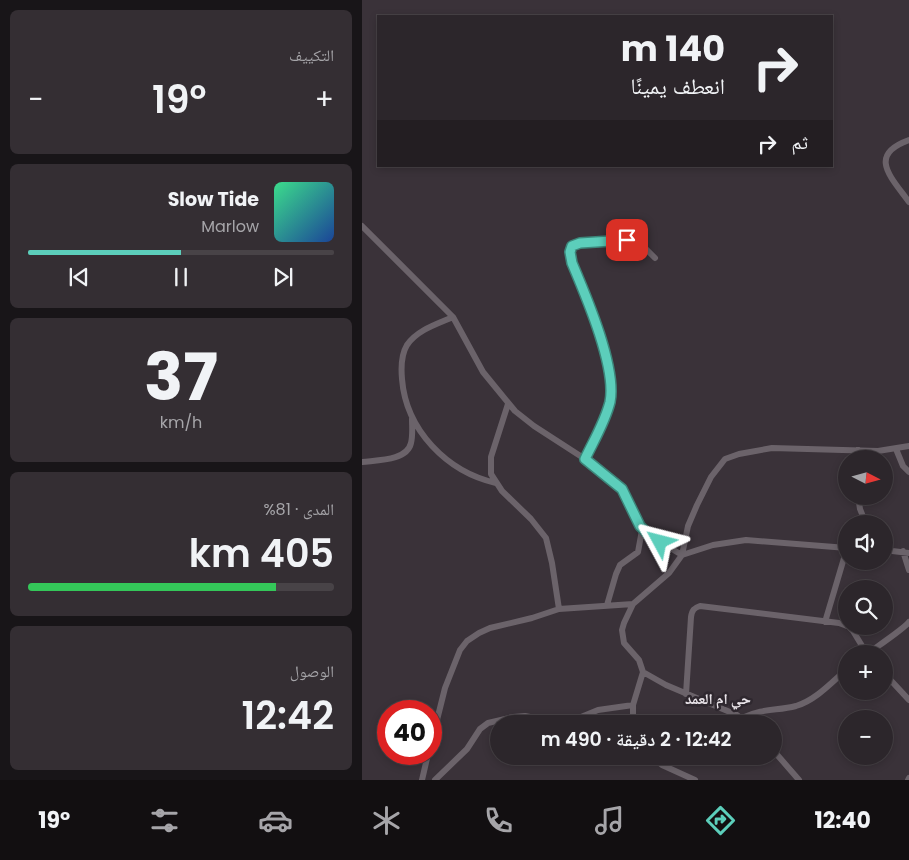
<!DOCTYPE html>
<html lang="ar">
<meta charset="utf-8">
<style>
:root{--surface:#2c262b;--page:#342e33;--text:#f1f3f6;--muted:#a6a5a9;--line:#484347;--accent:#5ccebb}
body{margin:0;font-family:Poppins,"Noto Naskh Arabic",sans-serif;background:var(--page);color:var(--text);direction:rtl;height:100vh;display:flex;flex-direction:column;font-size:19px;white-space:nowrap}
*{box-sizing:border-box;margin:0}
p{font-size:16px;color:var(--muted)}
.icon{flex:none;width:28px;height:28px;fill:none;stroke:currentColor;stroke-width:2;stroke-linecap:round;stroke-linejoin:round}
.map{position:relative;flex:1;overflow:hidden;direction:ltr}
.details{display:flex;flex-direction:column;gap:10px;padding:10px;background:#181518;width:362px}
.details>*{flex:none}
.guide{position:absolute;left:15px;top:15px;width:456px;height:152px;border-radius:0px;box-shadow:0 2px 8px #0003,0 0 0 1px var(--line);direction:rtl;background:#2c262b;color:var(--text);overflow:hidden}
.needle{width:32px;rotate:96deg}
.buttons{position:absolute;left:476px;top:450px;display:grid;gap:10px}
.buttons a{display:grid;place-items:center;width:55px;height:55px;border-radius:50%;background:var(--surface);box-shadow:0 2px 8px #0003,0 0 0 1px var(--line);font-size:25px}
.speed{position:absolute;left:15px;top:700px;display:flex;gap:10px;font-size:25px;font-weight:700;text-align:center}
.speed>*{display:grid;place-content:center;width:65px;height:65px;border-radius:50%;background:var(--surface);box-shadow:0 2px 8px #0003,0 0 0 1px var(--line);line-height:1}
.speed .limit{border:8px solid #d22;background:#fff;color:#111}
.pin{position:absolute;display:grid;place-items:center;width:42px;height:42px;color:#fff;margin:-21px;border-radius:10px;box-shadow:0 2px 8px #0006}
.me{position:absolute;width:55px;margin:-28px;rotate:308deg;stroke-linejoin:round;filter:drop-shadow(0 0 4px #0008)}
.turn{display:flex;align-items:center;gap:18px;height:105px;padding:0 25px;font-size:22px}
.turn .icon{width:65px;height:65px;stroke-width:2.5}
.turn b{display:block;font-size:35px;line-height:42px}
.then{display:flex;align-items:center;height:48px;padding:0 25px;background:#0003;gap:10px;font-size:19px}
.big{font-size:38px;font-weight:600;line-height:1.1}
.details .card{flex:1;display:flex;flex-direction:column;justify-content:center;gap:8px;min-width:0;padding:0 18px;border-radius:8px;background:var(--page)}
.details .dial{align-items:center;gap:0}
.dial b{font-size:65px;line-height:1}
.song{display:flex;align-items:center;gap:15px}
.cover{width:60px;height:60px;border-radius:8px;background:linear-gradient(135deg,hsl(150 70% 55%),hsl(220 70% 35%))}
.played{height:5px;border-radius:2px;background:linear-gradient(90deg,var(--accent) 50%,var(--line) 50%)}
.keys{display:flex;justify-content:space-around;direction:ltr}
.heat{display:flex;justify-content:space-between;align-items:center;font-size:28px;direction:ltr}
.charge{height:8px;border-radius:4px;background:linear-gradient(90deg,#34c759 81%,var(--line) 0)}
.trip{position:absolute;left:128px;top:715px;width:292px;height:50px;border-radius:25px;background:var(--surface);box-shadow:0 2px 8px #0003,0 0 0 1px var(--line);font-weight:600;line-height:50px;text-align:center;direction:rtl}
.menu{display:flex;height:80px;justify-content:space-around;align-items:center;background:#120f11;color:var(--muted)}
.menu .icon{width:35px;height:35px}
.menu .active{color:var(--accent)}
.menu b{font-size:22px;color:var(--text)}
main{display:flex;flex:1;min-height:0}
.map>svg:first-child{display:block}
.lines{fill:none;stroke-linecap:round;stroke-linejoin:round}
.minor{stroke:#6b636a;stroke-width:6}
.route-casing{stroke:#3c867a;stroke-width:12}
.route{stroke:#5ccebb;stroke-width:9}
.labels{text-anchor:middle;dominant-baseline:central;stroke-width:5;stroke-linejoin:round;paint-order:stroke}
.neighbourhood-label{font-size:15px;font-weight:bold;fill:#e9e4e9;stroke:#2f282f}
</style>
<main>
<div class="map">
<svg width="547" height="780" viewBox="0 0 547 780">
<rect width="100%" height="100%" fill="#3a3239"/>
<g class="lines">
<!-- minor -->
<path class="minor" d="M547 140C505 155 529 177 547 202
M0 226 91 317 121 372 153 411 172 426 223 459 249 478 264 494 272 516 280 530 288 536 320 555 351 545 384 540 485 548
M91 317C75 324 55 330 45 345 39 355 39 368 40 379 44 430 85 472 134 483
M146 404 129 457V474L140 491 169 519 184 538 190 563 197 609
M534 449 541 466 547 472
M496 450V459
M223 459C232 441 243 423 248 403 257 360 221 298 208 257 207 249 210 245 218 243L271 241 279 244 293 258
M0 462C15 460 45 461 49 443 51 435 50 427 50 419
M496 496 498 509 504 524
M522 550 547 553
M541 551 547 570
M271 604 262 623 260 630 262 643 277 660 281 672 271 705V724
M245 605 254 574 258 565 276 552 280 530
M463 622 485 548
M486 626 491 631 505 654
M505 654C513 648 543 628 547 622
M281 672 304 685 375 715 386 724
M522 673 547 700
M324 694 329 617C330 610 332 608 338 606L477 623 485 626
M380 718C402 708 414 711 434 706 454 700 470 682 485 669
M202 724 236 710 271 705
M69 744 83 688 98 650 105 641 117 633 128 628 170 618 197 609 271 604 307 573 320 555 326 526 335 505 349 477 363 459 377 454 410 448 516 451 547 446
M411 750 437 780
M289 756 300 765 333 780
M60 780 66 754
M73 780 105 749 118 729 126 723 151 717 163 716 173 718 188 724
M546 780 547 778"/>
</g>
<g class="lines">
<!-- route casing -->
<g class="route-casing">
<path id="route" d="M265 240 218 243 210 246 208 252 210 263C224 296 255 368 248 402 243 422 232 440 223 459L260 489 278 526 288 536 298 542"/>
</g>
<!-- route -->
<use href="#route" class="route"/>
</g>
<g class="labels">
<!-- neighbourhood labels -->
<g class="neighbourhood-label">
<text x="356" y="698">حي ام العمد</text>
</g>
</g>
</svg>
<div class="buttons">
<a><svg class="needle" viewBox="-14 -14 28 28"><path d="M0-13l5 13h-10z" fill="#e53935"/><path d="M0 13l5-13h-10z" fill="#a6a5a9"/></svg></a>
<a><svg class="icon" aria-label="sound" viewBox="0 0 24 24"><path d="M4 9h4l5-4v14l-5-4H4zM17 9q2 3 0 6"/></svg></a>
<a><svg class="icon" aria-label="search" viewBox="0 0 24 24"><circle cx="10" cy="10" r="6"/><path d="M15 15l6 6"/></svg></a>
<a>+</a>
<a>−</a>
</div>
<div class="speed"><div class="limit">40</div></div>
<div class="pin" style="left:265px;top:240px;background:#d93025"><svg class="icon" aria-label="arrive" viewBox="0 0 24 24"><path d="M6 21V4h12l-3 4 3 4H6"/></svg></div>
<svg class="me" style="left:298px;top:542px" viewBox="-20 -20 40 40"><path d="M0-17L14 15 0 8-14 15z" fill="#5ccebb" stroke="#fff" stroke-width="4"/></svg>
<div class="trip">12:42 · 2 دقيقة · 490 m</div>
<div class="guide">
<div class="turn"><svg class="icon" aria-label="right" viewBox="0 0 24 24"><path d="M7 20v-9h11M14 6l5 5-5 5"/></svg><div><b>140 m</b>انعطف يمينًا</div></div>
<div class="then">ثم<svg class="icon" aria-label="right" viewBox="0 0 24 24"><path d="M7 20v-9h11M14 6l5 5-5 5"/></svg></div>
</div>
</div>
<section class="details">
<div class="card"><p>التكييف</p>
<div class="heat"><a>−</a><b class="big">19°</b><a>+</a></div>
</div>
<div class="card">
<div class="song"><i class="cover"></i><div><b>Slow Tide</b><p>Marlow</p></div></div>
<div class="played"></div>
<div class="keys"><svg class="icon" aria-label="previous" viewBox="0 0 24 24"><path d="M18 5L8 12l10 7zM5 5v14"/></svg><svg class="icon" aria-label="pause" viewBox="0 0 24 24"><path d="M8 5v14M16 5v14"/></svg><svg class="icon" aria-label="next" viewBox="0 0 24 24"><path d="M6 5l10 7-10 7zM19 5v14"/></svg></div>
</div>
<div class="card dial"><b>37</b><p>km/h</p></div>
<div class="card"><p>المدى · 81%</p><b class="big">405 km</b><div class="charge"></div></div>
<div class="card"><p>الوصول</p><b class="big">12:42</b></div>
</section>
</main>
<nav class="menu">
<b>12:40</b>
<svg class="icon active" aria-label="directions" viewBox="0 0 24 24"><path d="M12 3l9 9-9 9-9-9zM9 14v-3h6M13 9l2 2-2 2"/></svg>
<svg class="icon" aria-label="music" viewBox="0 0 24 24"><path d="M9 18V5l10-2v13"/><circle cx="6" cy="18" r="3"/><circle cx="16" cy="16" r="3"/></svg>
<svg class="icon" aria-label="phone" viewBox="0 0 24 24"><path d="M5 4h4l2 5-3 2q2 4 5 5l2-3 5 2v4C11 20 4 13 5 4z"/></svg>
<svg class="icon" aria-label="climate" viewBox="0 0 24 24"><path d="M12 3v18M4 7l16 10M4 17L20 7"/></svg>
<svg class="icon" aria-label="car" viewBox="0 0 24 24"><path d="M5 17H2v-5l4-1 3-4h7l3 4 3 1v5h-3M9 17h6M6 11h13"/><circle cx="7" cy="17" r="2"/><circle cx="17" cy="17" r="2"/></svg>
<svg class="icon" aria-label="filters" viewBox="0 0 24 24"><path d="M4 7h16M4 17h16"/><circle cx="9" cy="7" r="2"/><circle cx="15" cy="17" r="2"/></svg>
<b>19°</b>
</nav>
